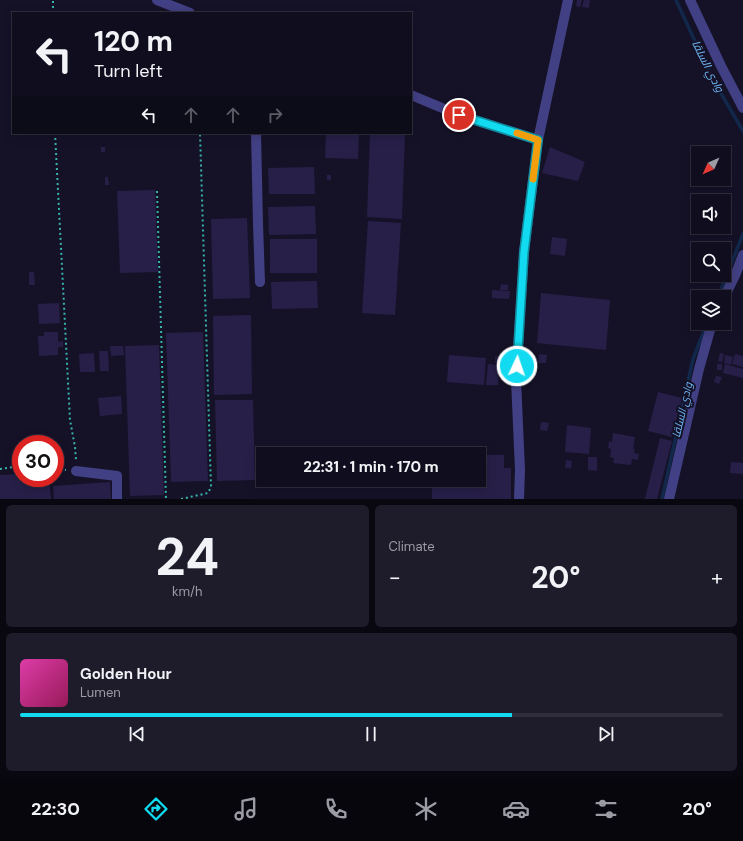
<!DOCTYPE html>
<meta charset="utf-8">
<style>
:root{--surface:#100e1e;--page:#1e1c2b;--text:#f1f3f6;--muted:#9c9ca4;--line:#302e3c;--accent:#12dbf1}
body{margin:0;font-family:"DM Sans",Cairo,sans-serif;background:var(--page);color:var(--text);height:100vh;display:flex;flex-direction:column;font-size:15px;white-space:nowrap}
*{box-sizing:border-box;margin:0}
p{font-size:13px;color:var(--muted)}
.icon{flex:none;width:22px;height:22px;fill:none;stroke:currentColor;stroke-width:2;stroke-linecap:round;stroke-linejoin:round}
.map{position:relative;height:499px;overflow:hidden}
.drawer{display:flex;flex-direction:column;gap:6px;padding:6px;background:#090810;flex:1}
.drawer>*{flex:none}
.top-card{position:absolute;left:12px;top:12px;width:400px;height:122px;border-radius:0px;box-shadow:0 2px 10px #0003,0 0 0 1px var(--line);background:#100e1e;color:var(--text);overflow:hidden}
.needle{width:26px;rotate:225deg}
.buttons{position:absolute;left:691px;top:146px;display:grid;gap:8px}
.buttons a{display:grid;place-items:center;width:40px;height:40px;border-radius:0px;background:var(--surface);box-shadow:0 2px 10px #0003,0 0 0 1px var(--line);font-size:20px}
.speed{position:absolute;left:12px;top:435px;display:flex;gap:8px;font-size:20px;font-weight:700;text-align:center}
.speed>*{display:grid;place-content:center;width:52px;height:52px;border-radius:50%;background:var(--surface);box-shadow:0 2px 10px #0003,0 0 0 1px var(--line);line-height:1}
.speed .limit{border:6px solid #d22;background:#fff;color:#111}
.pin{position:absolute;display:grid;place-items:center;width:34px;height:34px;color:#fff;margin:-17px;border:2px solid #fff;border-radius:50%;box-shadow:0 1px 4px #0007}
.me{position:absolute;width:44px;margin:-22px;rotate:3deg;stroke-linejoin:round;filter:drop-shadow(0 0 3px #0008)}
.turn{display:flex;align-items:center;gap:14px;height:84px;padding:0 16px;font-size:18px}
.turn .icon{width:52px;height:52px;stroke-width:2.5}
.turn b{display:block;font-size:28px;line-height:34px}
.lanes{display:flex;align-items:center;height:38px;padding:0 16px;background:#0003;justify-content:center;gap:20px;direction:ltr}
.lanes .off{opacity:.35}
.big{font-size:30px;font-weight:700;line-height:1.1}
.drawer .widget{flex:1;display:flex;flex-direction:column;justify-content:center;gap:6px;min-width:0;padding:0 14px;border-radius:6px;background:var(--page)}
.drawer .dial{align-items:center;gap:0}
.dial b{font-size:52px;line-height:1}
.song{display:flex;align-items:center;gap:12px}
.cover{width:48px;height:48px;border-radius:6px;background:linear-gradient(135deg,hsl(320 70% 55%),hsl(330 70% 35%))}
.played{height:4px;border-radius:2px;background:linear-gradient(90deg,var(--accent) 70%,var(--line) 70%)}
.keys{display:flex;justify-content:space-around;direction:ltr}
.heat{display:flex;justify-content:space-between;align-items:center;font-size:22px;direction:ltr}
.drawer .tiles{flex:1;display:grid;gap:6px;grid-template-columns:1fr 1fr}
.widget:last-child{grid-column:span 2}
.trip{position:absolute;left:256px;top:447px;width:230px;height:40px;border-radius:0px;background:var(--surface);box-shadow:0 2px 10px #0003,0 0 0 1px var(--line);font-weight:700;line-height:40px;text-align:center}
.tab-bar{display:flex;height:64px;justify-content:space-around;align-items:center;background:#06060c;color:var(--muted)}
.tab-bar .icon{width:28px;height:28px}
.tab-bar .selected{color:var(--accent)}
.tab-bar b{font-size:18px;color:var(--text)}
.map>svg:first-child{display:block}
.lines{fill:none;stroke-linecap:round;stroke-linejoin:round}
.stream{stroke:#12284b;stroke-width:3.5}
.building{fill:#271f48}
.path{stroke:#38b4ac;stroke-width:2;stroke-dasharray:2 3;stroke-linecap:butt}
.minor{stroke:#424084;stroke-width:10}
.route-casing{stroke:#0c8e9d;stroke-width:10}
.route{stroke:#12dbf1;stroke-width:7}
.slow{stroke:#f59e0b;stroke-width:7}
.labels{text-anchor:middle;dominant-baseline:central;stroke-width:4;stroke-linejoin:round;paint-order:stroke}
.water-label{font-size:11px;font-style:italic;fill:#6fb8f7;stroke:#151228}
</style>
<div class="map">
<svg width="743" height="499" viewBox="0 0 743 499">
<rect width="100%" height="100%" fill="#151228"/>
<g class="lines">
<!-- stream -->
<path class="stream" d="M676 0 712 78 743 131
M718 297 743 234
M662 499 693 359 707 323"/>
</g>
<!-- building -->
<path class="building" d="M577 0H582L580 7 576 6Z
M584 0H590L589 8 582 7Z
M326 133 359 134 358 159 325 158Z
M370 133H405L402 219 367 217Z
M101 147H105V152H101Z
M550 147 585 162 578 181 542 173Z
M314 167 315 194H269L268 168Z
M327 175H331V180H327Z
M105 177H108L109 185H105Z
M155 190 158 272 120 273 117 191Z
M315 206 316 234 269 235 268 207Z
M247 218 250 298 213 299 211 219Z
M368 221 401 223 395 315 362 313Z
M552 237 567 239 565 256 550 254Z
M270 239H317V273H270Z
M29 272H34L35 285H29Z
M317 281 318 308 272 309 271 282Z
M501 284 508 285V290H500Z
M492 290 510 291 509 299 492 298Z
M541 293 610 300 606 350 537 343Z
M59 303 60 323 39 324 38 304Z
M251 315 252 394 214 395 213 316Z
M693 319H698V323H699L698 328 691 327Z
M44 332H58V342L63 341V347H58V355L39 356 38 336H44Z
M203 332 208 481 171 482 166 333Z
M159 345 164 495 130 496 125 346Z
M110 346H123L124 355 111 356Z
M99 351H108L109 371H100Z
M94 353 95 372H80L79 354Z
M720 353 724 354 722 362 718 361Z
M539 354 547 355 546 363H538Z
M735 354 743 356V367L732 364Z
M449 355 486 358 484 385 447 382Z
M725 355 733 357 731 365 724 363Z
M495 356 505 357V364L495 363Z
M488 364 499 365 498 385H486Z
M717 364H722V370H717Z
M725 364 743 369V378L723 373Z
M716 376 722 377 719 384 714 382Z
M658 392 682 398 672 437 648 431Z
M121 396 122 414 100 416 98 398Z
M215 400H253L255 480 217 481Z
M541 422 549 423 547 431 540 430Z
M567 425 591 428 589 454 565 452Z
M613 433 635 437 633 449H635L634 453 639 454 638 460 632 459 631 465 613 463 614 458 610 457 611 449 608 448 609 441 612 442Z
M660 438 672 441 657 499H645Z
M479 455H504V468H511V499H432V480H479Z
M588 457H597V471L588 470Z
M566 460 572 461 571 468H565Z
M731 462 743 463V474L730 473Z
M21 474V478H49L51 499H0V475Z
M110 482 111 499H54L53 486Z"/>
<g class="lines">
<!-- path -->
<path class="path" d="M53 13V0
M55 133 70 420 75 447 76 460
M157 191 166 499
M0 469 21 466
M55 469 66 470
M181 499 208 493 211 487 200 133"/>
<!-- minor -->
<path class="minor" d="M157 0 190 13
M690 0 721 66 743 108
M411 95 459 115 538 140
M256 133 258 224 260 282
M724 298 736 273 743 255
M76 471 117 476V499
M519 499 520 470 516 380 524 252 538 140 568 0
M669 499 699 369 712 323"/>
</g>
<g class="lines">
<!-- route casing -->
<g class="route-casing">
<path id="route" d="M459 115 538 140 524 252 517 366"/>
</g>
<!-- route -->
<use href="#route" class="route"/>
<!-- slow -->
<path class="slow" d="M517 133 538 140 533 179"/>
</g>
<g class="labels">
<!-- water labels -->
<g class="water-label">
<text transform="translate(708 66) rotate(63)">وادي السلقا</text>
<text transform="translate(682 410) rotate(-77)">وادي السلقا</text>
</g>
</g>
</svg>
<div class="buttons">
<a><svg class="needle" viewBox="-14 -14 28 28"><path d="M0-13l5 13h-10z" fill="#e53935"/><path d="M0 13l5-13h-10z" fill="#9c9ca4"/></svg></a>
<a><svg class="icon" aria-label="sound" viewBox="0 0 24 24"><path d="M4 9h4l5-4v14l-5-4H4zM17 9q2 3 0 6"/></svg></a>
<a><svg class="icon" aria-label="search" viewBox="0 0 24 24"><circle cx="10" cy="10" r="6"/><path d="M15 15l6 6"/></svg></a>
<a><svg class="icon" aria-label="layers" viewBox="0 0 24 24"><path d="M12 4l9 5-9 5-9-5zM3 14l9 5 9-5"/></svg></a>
</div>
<div class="speed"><div class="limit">30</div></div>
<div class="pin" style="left:459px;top:115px;background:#d93025"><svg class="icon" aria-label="arrive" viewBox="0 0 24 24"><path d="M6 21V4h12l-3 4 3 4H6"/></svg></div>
<svg class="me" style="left:517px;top:366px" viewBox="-20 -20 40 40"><circle r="17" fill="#12dbf1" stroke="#fff" stroke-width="3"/><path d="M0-11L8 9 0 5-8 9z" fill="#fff"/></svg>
<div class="trip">22:31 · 1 min · 170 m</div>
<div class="top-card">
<div class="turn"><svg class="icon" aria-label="left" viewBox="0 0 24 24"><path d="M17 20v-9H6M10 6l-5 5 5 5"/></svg><div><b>120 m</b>Turn left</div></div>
<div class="lanes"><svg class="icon" aria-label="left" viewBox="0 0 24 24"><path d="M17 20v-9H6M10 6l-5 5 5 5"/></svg><svg class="icon off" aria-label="ahead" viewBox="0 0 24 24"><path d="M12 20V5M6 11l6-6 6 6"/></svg><svg class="icon off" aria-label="ahead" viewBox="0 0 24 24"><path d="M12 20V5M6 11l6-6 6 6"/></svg><svg class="icon off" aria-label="right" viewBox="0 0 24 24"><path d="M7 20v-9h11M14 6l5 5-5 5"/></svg></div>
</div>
</div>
<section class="drawer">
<div class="tiles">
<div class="widget dial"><b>24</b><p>km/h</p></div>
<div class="widget"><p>Climate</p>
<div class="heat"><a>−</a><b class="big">20°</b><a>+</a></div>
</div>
<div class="widget">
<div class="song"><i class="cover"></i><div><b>Golden Hour</b><p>Lumen</p></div></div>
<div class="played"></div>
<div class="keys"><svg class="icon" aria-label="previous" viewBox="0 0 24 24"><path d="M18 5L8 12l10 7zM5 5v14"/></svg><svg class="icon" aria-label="pause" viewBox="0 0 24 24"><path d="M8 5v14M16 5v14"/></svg><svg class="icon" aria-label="next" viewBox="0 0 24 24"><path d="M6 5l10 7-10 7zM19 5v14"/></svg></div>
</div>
</div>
</section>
<nav class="tab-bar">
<b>22:30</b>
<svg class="icon selected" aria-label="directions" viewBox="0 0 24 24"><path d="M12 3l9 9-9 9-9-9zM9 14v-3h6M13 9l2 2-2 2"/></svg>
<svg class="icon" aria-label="music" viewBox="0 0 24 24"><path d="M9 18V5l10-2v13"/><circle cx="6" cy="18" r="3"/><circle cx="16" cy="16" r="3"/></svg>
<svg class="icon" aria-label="phone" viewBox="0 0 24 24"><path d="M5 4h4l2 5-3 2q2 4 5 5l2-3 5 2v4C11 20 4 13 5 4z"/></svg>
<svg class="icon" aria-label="climate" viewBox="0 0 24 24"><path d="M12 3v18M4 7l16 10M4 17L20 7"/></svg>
<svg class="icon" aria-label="car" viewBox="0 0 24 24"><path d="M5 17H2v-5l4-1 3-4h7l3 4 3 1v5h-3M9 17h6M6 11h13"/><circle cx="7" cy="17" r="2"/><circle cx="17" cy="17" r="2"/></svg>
<svg class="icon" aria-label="filters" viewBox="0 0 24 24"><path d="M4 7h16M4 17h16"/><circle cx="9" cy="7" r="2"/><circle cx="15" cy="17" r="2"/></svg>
<b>20°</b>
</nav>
